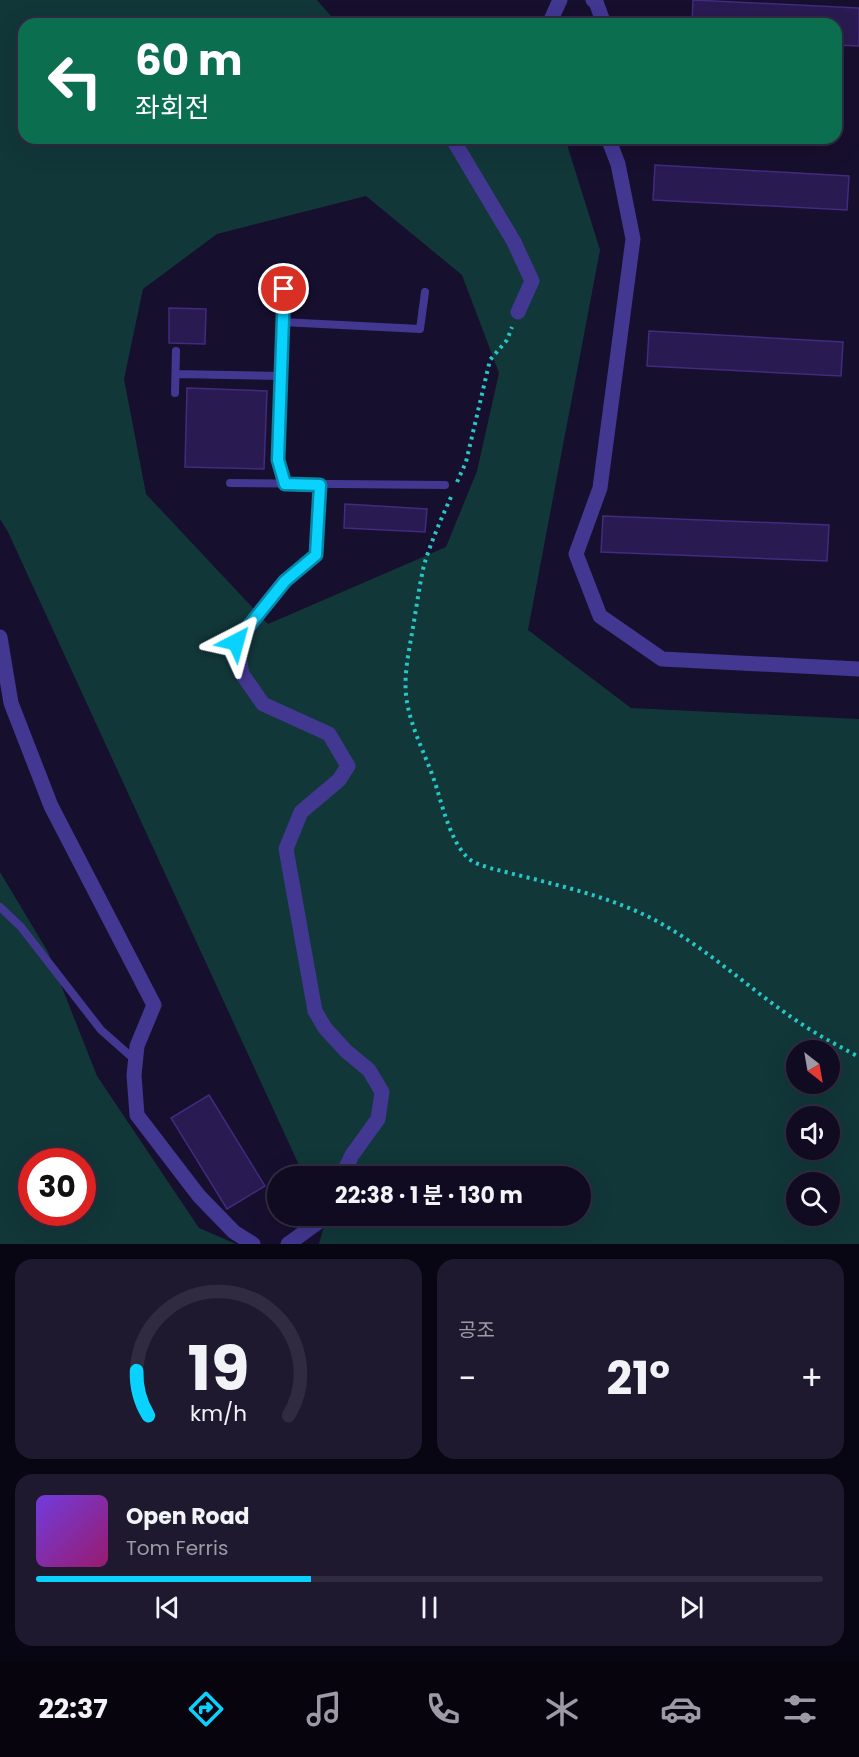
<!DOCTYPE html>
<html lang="ko">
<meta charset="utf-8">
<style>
:root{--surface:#110b22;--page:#1e192f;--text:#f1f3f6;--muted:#9c9ba5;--line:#302b40;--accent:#09d2ff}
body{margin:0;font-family:Poppins,"Noto Sans KR",sans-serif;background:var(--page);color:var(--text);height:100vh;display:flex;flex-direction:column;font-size:22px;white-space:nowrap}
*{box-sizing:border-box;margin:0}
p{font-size:20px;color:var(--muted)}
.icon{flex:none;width:33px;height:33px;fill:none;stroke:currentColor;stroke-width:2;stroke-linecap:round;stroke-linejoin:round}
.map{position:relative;height:1244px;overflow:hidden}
.details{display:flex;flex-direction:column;gap:15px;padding:15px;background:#090613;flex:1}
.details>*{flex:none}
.hud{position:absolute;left:18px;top:18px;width:824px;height:126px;border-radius:18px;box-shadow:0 6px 24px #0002,0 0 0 2px var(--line);background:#0b6e4f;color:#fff;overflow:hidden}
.needle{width:39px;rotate:149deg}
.fabs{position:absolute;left:786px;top:1040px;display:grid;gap:12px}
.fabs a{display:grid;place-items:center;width:54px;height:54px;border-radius:50%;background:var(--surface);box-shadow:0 6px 24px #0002,0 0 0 2px var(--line);font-size:30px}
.speed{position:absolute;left:18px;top:1148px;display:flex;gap:12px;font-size:30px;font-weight:700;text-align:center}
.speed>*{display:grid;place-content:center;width:78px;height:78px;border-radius:50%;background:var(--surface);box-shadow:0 6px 24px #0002,0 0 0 2px var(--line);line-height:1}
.speed .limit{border:9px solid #d22;background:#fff;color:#111}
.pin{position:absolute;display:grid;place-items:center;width:51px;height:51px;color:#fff;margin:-26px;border:3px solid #fff;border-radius:50%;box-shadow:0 2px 6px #0007}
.me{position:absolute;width:66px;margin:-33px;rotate:39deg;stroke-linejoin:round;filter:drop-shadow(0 0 4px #0008)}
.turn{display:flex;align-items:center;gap:21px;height:126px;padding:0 18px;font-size:27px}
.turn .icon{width:78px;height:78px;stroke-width:2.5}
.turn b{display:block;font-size:42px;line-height:51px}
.big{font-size:45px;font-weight:700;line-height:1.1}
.details .widget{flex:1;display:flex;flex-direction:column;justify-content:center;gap:9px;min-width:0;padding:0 21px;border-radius:18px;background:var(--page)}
.details .dial{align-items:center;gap:0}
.dial svg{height:156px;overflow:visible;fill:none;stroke:var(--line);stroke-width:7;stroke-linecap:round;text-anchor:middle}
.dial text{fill:var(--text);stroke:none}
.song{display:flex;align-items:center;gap:18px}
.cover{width:72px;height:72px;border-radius:9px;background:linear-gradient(135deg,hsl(260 70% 55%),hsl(320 70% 35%))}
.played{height:6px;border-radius:3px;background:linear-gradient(90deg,var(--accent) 35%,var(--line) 35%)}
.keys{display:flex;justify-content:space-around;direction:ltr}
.heat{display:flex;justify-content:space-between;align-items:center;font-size:33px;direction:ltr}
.details .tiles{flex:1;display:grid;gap:15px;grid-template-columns:1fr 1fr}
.widget:last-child{grid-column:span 2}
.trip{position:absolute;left:267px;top:1166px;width:324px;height:60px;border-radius:30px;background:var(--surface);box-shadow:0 6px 24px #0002,0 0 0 2px var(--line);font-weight:700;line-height:60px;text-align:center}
.dock{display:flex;height:96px;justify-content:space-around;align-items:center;background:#07040e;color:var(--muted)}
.dock .icon{width:42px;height:42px}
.dock .on{color:var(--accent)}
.dock b{font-size:27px;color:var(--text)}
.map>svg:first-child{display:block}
.green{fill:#123739;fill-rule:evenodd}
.building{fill:#291a51;stroke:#422a7f;stroke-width:1.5}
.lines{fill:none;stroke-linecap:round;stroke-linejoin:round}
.path{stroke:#26c6c9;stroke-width:4;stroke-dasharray:3 4.5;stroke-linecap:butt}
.lane{stroke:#423791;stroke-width:8}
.street{stroke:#423791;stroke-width:15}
.route-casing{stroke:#0688a6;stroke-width:15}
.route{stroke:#09d2ff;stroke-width:10}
</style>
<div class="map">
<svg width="859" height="1244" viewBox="0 0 859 1244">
<rect width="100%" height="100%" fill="#170f2e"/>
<!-- green -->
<path class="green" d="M0 0H317L338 24H24V138H565L600 250 528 630 631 708 859 719V1244H319L325 1222 322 1215H580V1176H304L8 532 0 519ZM366 196 462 275 499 373 477 471 446 547 268 624 146 494 124 379 143 289 217 234ZM796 1050H830V1083H796ZM796 1116H830V1149H796ZM796 1182H830V1215H796Z
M0 872 48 952 97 1076 199 1228 236 1244H0ZM32 1161H82V1212H32Z"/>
<!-- building -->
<path class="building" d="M693 0 859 8V46L836 45V24H692Z
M655 165 849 176 847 210 653 200Z
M169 308 206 309 205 344 169 343Z
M649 331 843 342 841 376 647 366Z
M187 388 267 391 264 469 185 467Z
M345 504 427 509 425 532 344 528Z
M603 516 829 525 827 561 601 552Z
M209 1095 265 1186 227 1209 171 1118Z"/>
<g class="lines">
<!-- path -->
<path class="path" d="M457 482 466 462 490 360 507 340 512 327
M451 497C441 519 431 542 424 565 419 587 416 611 412 633 408 656 403 679 407 702 412 732 428 759 437 789 443 809 451 840 466 856 472 863 481 865 490 868 543 882 601 893 651 918 705 946 749 989 800 1023 819 1036 839 1046 859 1057"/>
<!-- lane -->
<path class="lane" d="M283 289 278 460 285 484
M282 322 420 329 425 292
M176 374 281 376
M175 393 176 351
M230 483 445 485
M285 581 316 555 319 485
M0 907 21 927 101 1030 135 1060"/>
<!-- street -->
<path class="street" d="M593 0 596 2 604 24
M549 24 560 0
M452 138 514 242 532 281 518 312
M608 138 618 164 633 239 600 488 576 554 600 616 662 659 859 669
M285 581 236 642 242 674 263 704 329 734 348 766 339 780 301 812 286 849 315 1011 325 1028 346 1051 369 1070 382 1092 378 1119 352 1155 342 1176
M0 637 11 703 51 806 154 1005 137 1046 134 1075 137 1115 199 1196 234 1232 253 1244
M288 1244 320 1221 323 1215"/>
</g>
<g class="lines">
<!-- route casing -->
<g class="route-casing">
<path id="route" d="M236 642 285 581 316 555 320 485 285 484 278 460 284 289"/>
</g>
<!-- route -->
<use href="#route" class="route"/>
</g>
</svg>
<div class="fabs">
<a><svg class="needle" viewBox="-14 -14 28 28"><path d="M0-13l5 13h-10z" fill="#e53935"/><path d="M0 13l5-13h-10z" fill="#9c9ba5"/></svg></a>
<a><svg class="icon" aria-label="sound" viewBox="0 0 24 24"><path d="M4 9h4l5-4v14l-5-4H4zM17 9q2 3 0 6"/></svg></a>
<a><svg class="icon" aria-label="search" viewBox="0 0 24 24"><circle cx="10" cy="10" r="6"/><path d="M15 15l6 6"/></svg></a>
</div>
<div class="speed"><div class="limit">30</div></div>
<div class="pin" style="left:284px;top:289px;background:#d93025"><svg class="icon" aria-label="arrive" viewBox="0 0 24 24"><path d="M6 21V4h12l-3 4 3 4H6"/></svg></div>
<svg class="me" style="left:236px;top:642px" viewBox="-20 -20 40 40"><path d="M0-17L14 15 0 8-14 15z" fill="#09d2ff" stroke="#fff" stroke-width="4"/></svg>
<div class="trip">22:38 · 1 분 · 130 m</div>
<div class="hud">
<div class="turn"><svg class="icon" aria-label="left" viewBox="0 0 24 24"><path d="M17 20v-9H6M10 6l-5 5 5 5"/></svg><div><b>60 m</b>좌회전</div></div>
</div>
</div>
<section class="details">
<div class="tiles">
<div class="widget dial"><svg viewBox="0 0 100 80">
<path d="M14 69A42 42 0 1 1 86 69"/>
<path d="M14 69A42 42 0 0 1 8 46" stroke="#09d2ff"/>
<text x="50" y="56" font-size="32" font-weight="700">19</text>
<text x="50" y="72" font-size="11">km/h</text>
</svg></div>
<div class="widget"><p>공조</p>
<div class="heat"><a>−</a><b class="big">21°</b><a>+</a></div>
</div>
<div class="widget">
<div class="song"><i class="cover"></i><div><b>Open Road</b><p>Tom Ferris</p></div></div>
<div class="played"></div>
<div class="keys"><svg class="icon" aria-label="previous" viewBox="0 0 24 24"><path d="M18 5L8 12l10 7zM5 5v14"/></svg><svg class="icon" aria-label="pause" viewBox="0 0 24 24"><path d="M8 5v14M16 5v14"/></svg><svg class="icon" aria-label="next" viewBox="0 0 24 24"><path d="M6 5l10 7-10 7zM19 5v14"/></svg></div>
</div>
</div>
</section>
<nav class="dock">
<b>22:37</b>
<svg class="icon on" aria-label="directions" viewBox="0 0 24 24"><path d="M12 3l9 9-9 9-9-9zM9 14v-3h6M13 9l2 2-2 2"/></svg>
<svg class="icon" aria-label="music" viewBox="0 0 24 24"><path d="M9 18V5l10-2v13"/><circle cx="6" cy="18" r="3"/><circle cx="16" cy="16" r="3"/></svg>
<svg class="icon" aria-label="phone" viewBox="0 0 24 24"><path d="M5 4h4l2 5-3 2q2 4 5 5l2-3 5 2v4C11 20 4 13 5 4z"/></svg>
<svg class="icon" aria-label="climate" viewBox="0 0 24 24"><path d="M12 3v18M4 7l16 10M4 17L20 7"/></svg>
<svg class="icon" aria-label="car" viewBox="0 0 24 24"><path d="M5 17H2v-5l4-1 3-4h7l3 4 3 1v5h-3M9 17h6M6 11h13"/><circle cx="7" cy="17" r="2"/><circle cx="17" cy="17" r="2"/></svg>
<svg class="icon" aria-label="filters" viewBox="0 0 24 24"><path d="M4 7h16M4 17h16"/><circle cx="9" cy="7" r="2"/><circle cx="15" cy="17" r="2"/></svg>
</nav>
